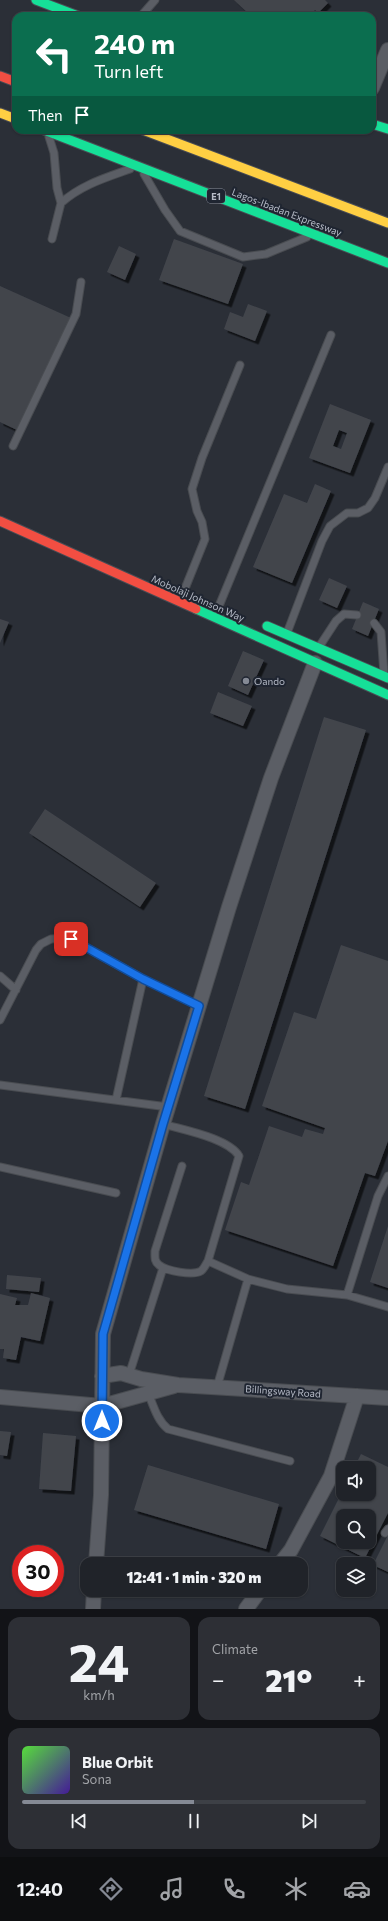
<!DOCTYPE html>
<meta charset="utf-8">
<style>
:root{--surface:#202329;--page:#2d2f35;--text:#f1f3f6;--muted:#a2a4a8;--line:#3d4046;--accent:#858a95}
body{margin:0;font-family:Commissioner,sans-serif;background:var(--page);color:var(--text);height:100vh;display:flex;flex-direction:column;font-size:15px;white-space:nowrap}
*{box-sizing:border-box;margin:0}
p{font-size:13px;color:var(--muted)}
.icon{flex:none;width:22px;height:22px;fill:none;stroke:currentColor;stroke-width:2;stroke-linecap:round;stroke-linejoin:round}
.map{position:relative;height:1609px;overflow:hidden}
.sheet{display:flex;flex-direction:column;gap:8px;padding:8px;background:#121317;flex:1}
.sheet>*{flex:none}
.banner{position:absolute;left:12px;top:12px;width:364px;height:122px;border-radius:12px;box-shadow:0 1px 3px #0004,0 0 0 1px var(--line);background:#0b6e4f;color:#fff;overflow:hidden}
.controls{position:absolute;left:336px;top:1461px;display:grid;gap:8px}
.controls a{display:grid;place-items:center;width:40px;height:40px;border-radius:8px;background:var(--surface);box-shadow:0 1px 3px #0004,0 0 0 1px var(--line);font-size:20px}
.speed{position:absolute;left:12px;top:1545px;display:flex;gap:8px;font-size:20px;font-weight:700;text-align:center}
.speed>*{display:grid;place-content:center;width:52px;height:52px;border-radius:50%;background:var(--surface);box-shadow:0 1px 3px #0004,0 0 0 1px var(--line);line-height:1}
.speed .limit{border:6px solid #d22;background:#fff;color:#111}
.pin{position:absolute;display:grid;place-items:center;width:34px;height:34px;color:#fff;margin:-17px;border-radius:8px;box-shadow:0 2px 6px #0006}
.me{position:absolute;width:44px;margin:-22px;rotate:0deg;stroke-linejoin:round;filter:drop-shadow(0 0 3px #0008)}
.turn{display:flex;align-items:center;gap:14px;height:84px;padding:0 16px;font-size:18px}
.turn .icon{width:52px;height:52px;stroke-width:2.5}
.turn b{display:block;font-size:28px;line-height:34px}
.then{display:flex;align-items:center;height:38px;padding:0 16px;background:#0003;gap:8px;font-size:15px}
.big{font-size:30px;font-weight:800;line-height:1.1}
.sheet .tile{flex:1;display:flex;flex-direction:column;justify-content:center;gap:6px;min-width:0;padding:0 14px;border-radius:12px;background:var(--page)}
.sheet .dial{align-items:center;gap:0}
.dial b{font-size:52px;line-height:1}
.song{display:flex;align-items:center;gap:12px}
.cover{width:48px;height:48px;border-radius:6px;background:linear-gradient(135deg,hsl(110 70% 55%),hsl(260 70% 35%))}
.played{height:4px;border-radius:2px;background:linear-gradient(90deg,var(--accent) 50%,var(--line) 50%)}
.keys{display:flex;justify-content:space-around;direction:ltr}
.heat{display:flex;justify-content:space-between;align-items:center;font-size:22px;direction:ltr}
.sheet .tiles{flex:1;display:grid;gap:8px;grid-template-columns:1fr 1fr}
.tile:last-child{grid-column:span 2}
.trip{position:absolute;left:80px;top:1557px;width:228px;height:40px;border-radius:12px;background:var(--surface);box-shadow:0 1px 3px #0004,0 0 0 1px var(--line);font-weight:800;line-height:40px;text-align:center}
.menu{display:flex;height:64px;justify-content:space-around;align-items:center;background:#0d0e10;color:var(--muted)}
.menu .icon{width:28px;height:28px}
.menu .selected{color:var(--accent)}
.menu b{font-size:18px;color:var(--text)}
.map>svg:first-child{display:block}
.building{fill:#42454c;fill-rule:evenodd;filter:url(#shadow)}
.lines{fill:none;stroke-linecap:round;stroke-linejoin:round}
.lane-casing{stroke:#494c51;stroke-width:9}
.street-casing{stroke:#494c51;stroke-width:16}
.fast-casing{stroke:#494c54;stroke-width:11}
.slow-casing{stroke:#494c54;stroke-width:11}
.jam-casing{stroke:#494c54;stroke-width:11}
.lane{stroke:#5b5e65;stroke-width:7}
.street{stroke:#5b5e65;stroke-width:14}
.fast{stroke:#16e098;stroke-width:9}
.slow{stroke:#ffcf43;stroke-width:9}
.jam{stroke:#f24e42;stroke-width:9}
.route-casing{stroke:#114b97;stroke-width:10}
.route{stroke:#1a73e8;stroke-width:7}
.poi-dot{fill:#858a95;stroke:#1f2531;stroke-width:1.5}
.labels{text-anchor:middle;dominant-baseline:central;stroke-width:4;stroke-linejoin:round;paint-order:stroke}
.shield{fill:#1f2531;stroke:#898e9a;stroke-width:1}
.shield-label{font-size:9px;font-weight:bold;fill:#b6bbc7}
.street-label{font-size:10px;fill:#b6bbc7;stroke:#1f2531}
.poi-label{font-size:10px;fill:#b6bbc7;stroke:#1f2531;text-anchor:start}
</style>
<div class="map">
<svg width="388" height="1609" viewBox="0 0 388 1609">
<defs>
<filter id="shadow"><feDropShadow dx="3.5" dy="3.5" stdDeviation="0" flood-color="#0009"/></filter>
</defs>
<rect width="100%" height="100%" fill="#2b2f37"/>
<!-- building -->
<path class="building" d="M234 0H325L328 3 318 13 315 10 310 16 306 14 304 16H251Z
M174 239 243 264 228 304 159 280Z
M119 246 136 254 125 280 107 272Z
M0 286 71 318 19 431 0 422Z
M248 304 267 311 255 341 224 329 230 312 243 317Z
M330 404 371 420 350 473 309 458ZM339 430 347 433 341 449 333 446Z
M315 484 331 491 292 583 253 567 284 494 307 503Z
M329 578 347 586 337 608 319 600Z
M363 602 379 609 368 636 352 629Z
M0 619 9 622 0 643Z
M243 651 264 660 248 695 228 686Z
M218 692 252 706 243 726 210 713Z
M324 717 366 730 245 1109 204 1096Z
M45 809 156 883 140 907 29 833Z
M341 945 388 961V1141L375 1176 365 1173 333 1266 225 1230 241 1182 249 1185 269 1126 302 1137 305 1129 323 1134 325 1128 262 1106 294 1012 316 1019Z
M388 1226V1288L370 1282Z
M7 1275 41 1278 39 1292 6 1289Z
M31 1293 50 1298 40 1341 21 1337 16 1360 3 1358 4 1349H0V1294L17 1298 15 1305H28Z
M0 1431 11 1432 7 1456 0 1455Z
M43 1433 76 1436 71 1491 39 1489Z
M361 1454 388 1467V1513L365 1558 320 1536 343 1490V1494H369V1468H354ZM343 1516H369V1542H343Z
M148 1465 279 1504 266 1549 134 1510Z
M388 1535V1572L373 1565Z"/>
<g class="lines">
<!-- lane casing -->
<g class="lane-casing">
<path id="lane" d="M141 16 155 0
M49 137 54 153 57 188 61 203 52 239
M144 174 165 210 180 231 243 257 266 254 307 237
M61 203C81 185 105 178 130 169
M13 446 76 314 81 282
M184 591 205 539 202 522 197 511 192 489 202 458 240 365
M219 606 331 335
M374 623 381 632 384 674
M287 633 322 541 330 526 347 513H358L368 508 375 498 388 467
M319 647 336 621 344 614 357 615
M0 976 16 990
M0 1020 36 950 41 944 51 939 66 938 71 939 143 979 199 1006
M0 1085 168 1107
M116 1100 143 979
M163 1124C183 1130 228 1138 239 1156L208 1261C206 1264 204 1269 201 1271 193 1276 166 1271 159 1265 154 1261 155 1257 155 1251L182 1166
M0 1167 116 1193
M208 1261 248 1279 287 1289 347 1295 388 1307
M347 1295 378 1196 388 1176
M129 1375 163 1268
M217 1387 248 1279
M148 1393C154 1407 157 1420 168 1429L290 1461
M385 1533 388 1529"/>
</g>
<!-- street casing -->
<g class="street-casing">
<path id="street" d="M372 88 388 50
M102 1376 121 1373 141 1379 178 1385 388 1398
M0 1397 102 1406 174 1386
M96 1564 101 1495 103 1334 163 1124 229 907 271 778 315 663
M280 1564 291 1550 331 1476 357 1396
M93 1609 94 1590
M246 1609 260 1590"/>
</g>
<!-- fast casing -->
<g class="fast-casing">
<path id="fast" d="M36 0 78 16
M372 124 388 129
M44 130 388 263
M196 609 388 695
M267 626 388 678"/>
</g>
<!-- slow casing -->
<g class="slow-casing">
<path id="slow" d="M0 113 16 119
M143 130 388 223"/>
</g>
<!-- jam casing -->
<g class="jam-casing">
<path id="jam" d="M0 76 16 82
M0 521 196 609"/>
</g>
<!-- lane -->
<use href="#lane" class="lane"/>
<!-- street -->
<use href="#street" class="street"/>
<!-- fast -->
<use href="#fast" class="fast"/>
<!-- slow -->
<use href="#slow" class="slow"/>
<!-- jam -->
<use href="#jam" class="jam"/>
</g>
<g class="lines">
<!-- route casing -->
<g class="route-casing">
<path id="route" d="M71 939 143 979 199 1006 163 1124 103 1334 102 1421"/>
</g>
<!-- route -->
<use href="#route" class="route"/>
</g>
<!-- markers -->
<circle class="poi-dot" cx="246" cy="681" r="4"/>
<g class="labels">
<!-- shield labels -->
<rect class="shield" x="207" y="189" width="18" height="14" rx="3"/>
<g class="shield-label">
<text x="216" y="196">E1</text>
</g>
<!-- street labels -->
<g class="street-label">
<text transform="translate(287 212) rotate(21)">Lagos-Ibadan Expressway</text>
<text transform="translate(198 598) rotate(24)">Mobolaji Johnson Way</text>
<text transform="translate(283 1391) rotate(4)">Billingsway Road</text>
</g>
<!-- poi labels -->
<g class="poi-label">
<text x="254" y="681">Oando</text>
</g>
</g>
</svg>
<div class="controls">
<a><svg class="icon" aria-label="sound" viewBox="0 0 24 24"><path d="M4 9h4l5-4v14l-5-4H4zM17 9q2 3 0 6"/></svg></a>
<a><svg class="icon" aria-label="search" viewBox="0 0 24 24"><circle cx="10" cy="10" r="6"/><path d="M15 15l6 6"/></svg></a>
<a><svg class="icon" aria-label="layers" viewBox="0 0 24 24"><path d="M12 4l9 5-9 5-9-5zM3 14l9 5 9-5"/></svg></a>
</div>
<div class="speed"><div class="limit">30</div></div>
<div class="pin" style="left:71px;top:939px;background:#d93025"><svg class="icon" aria-label="arrive" viewBox="0 0 24 24"><path d="M6 21V4h12l-3 4 3 4H6"/></svg></div>
<svg class="me" style="left:102px;top:1421px" viewBox="-20 -20 40 40"><circle r="17" fill="#1a73e8" stroke="#fff" stroke-width="3"/><path d="M0-11L8 9 0 5-8 9z" fill="#fff"/></svg>
<div class="trip">12:41 · 1 min · 320 m</div>
<div class="banner">
<div class="turn"><svg class="icon" aria-label="left" viewBox="0 0 24 24"><path d="M17 20v-9H6M10 6l-5 5 5 5"/></svg><div><b>240 m</b>Turn left</div></div>
<div class="then">Then<svg class="icon" aria-label="arrive" viewBox="0 0 24 24"><path d="M6 21V4h12l-3 4 3 4H6"/></svg></div>
</div>
</div>
<section class="sheet">
<div class="tiles">
<div class="tile dial"><b>24</b><p>km/h</p></div>
<div class="tile"><p>Climate</p>
<div class="heat"><a>−</a><b class="big">21°</b><a>+</a></div>
</div>
<div class="tile">
<div class="song"><i class="cover"></i><div><b>Blue Orbit</b><p>Sona</p></div></div>
<div class="played"></div>
<div class="keys"><svg class="icon" aria-label="previous" viewBox="0 0 24 24"><path d="M18 5L8 12l10 7zM5 5v14"/></svg><svg class="icon" aria-label="pause" viewBox="0 0 24 24"><path d="M8 5v14M16 5v14"/></svg><svg class="icon" aria-label="next" viewBox="0 0 24 24"><path d="M6 5l10 7-10 7zM19 5v14"/></svg></div>
</div>
</div>
</section>
<nav class="menu">
<b>12:40</b>
<svg class="icon selected" aria-label="directions" viewBox="0 0 24 24"><path d="M12 3l9 9-9 9-9-9zM9 14v-3h6M13 9l2 2-2 2"/></svg>
<svg class="icon" aria-label="music" viewBox="0 0 24 24"><path d="M9 18V5l10-2v13"/><circle cx="6" cy="18" r="3"/><circle cx="16" cy="16" r="3"/></svg>
<svg class="icon" aria-label="phone" viewBox="0 0 24 24"><path d="M5 4h4l2 5-3 2q2 4 5 5l2-3 5 2v4C11 20 4 13 5 4z"/></svg>
<svg class="icon" aria-label="climate" viewBox="0 0 24 24"><path d="M12 3v18M4 7l16 10M4 17L20 7"/></svg>
<svg class="icon" aria-label="car" viewBox="0 0 24 24"><path d="M5 17H2v-5l4-1 3-4h7l3 4 3 1v5h-3M9 17h6M6 11h13"/><circle cx="7" cy="17" r="2"/><circle cx="17" cy="17" r="2"/></svg>
</nav>
